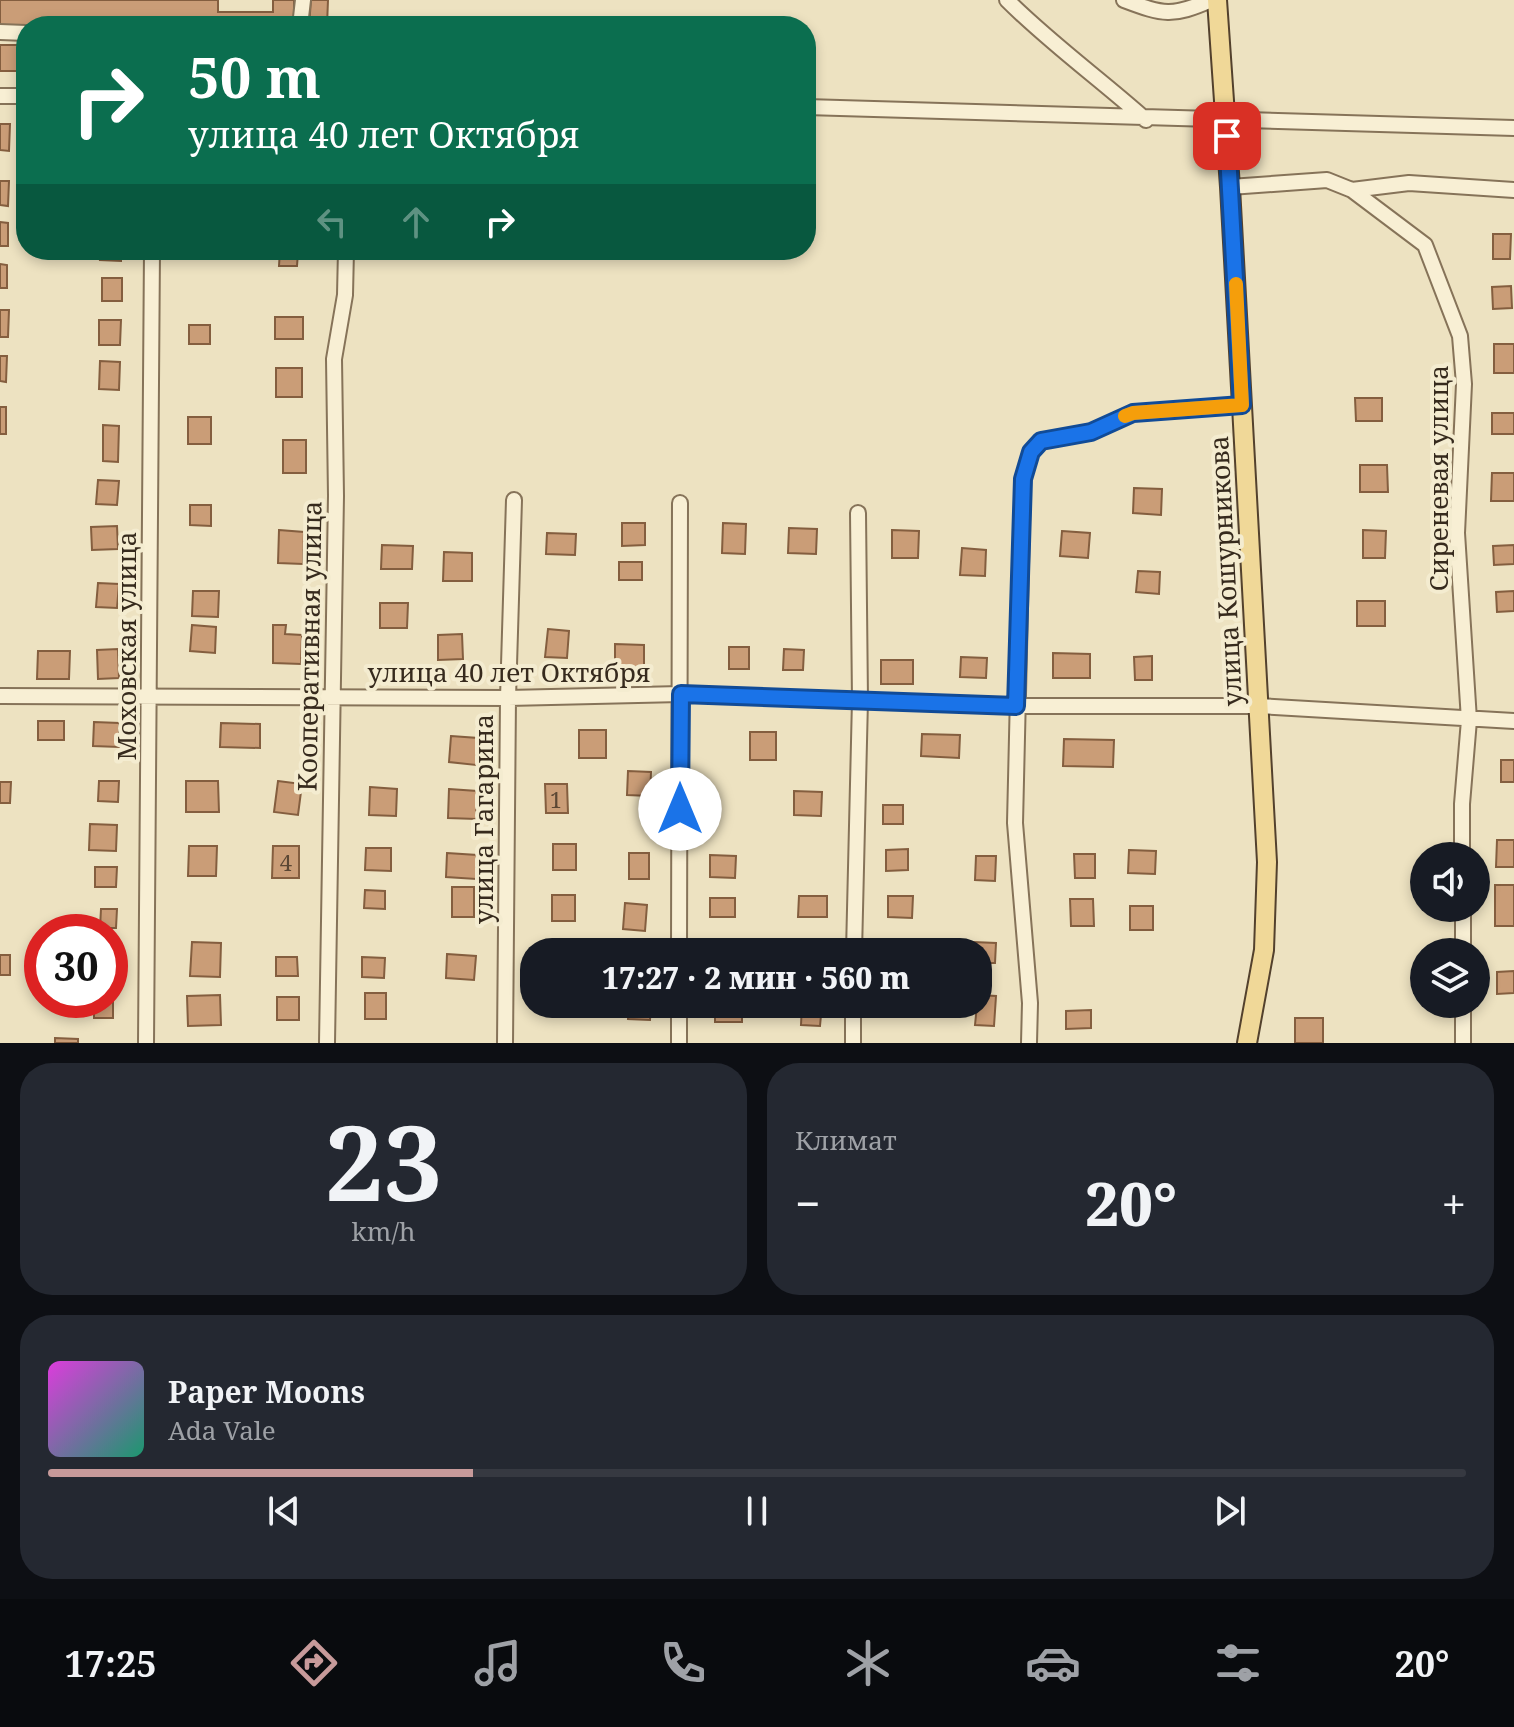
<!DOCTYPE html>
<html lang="ru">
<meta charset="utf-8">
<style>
:root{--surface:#171b24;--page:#242831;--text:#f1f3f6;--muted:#9ea1a6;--line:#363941;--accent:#c79a9a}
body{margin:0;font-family:"Noto Serif",serif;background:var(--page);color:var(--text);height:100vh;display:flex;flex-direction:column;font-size:30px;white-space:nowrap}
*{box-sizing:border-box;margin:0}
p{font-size:26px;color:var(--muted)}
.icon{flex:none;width:44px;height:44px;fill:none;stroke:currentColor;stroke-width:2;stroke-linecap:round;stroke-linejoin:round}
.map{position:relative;height:1043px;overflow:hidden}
.drawer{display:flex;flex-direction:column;gap:20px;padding:20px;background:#0d0f14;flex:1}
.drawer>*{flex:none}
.guide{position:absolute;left:16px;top:16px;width:800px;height:244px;border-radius:32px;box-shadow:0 4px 12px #0003;background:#0b6e4f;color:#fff;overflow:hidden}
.controls{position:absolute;left:1410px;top:842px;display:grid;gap:16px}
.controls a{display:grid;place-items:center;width:80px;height:80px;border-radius:50%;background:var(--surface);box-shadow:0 4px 12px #0003;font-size:40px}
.speed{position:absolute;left:24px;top:914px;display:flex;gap:16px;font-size:40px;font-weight:700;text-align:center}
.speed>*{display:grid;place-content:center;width:104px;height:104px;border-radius:50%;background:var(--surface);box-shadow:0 4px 12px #0003;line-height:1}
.speed .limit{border:12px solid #d22;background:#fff;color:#111}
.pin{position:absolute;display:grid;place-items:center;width:68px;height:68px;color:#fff;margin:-34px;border-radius:16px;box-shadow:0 4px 12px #0006}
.me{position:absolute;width:88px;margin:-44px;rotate:0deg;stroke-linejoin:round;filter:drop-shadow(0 0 6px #0008)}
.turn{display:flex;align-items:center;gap:28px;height:168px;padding:0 40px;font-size:36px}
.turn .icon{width:104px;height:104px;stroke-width:2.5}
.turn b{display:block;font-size:56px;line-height:68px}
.lanes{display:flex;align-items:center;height:76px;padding:0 40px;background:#0003;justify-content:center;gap:40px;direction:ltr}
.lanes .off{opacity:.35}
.big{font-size:60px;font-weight:800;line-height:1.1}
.drawer .tile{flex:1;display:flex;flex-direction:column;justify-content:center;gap:12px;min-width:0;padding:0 28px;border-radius:32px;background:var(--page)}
.drawer .dial{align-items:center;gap:0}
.dial b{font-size:104px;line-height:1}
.song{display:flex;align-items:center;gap:24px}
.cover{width:96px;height:96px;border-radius:12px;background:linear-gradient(135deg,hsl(300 70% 55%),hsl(160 70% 35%))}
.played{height:8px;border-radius:4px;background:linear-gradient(90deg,var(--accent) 30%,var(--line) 30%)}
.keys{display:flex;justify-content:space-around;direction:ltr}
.heat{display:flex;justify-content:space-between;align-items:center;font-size:44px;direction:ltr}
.drawer .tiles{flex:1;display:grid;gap:20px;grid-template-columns:1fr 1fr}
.tile:last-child{grid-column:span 2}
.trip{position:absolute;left:520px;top:938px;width:472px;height:80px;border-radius:32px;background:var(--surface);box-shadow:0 4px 12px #0003;font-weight:800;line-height:80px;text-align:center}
.menu{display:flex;height:128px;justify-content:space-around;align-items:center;background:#090b0e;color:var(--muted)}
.menu .icon{width:56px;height:56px}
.menu .selected{color:var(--accent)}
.menu b{font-size:36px;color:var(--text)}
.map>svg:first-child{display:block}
.building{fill:#ca9d77;stroke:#845e3f;stroke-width:2}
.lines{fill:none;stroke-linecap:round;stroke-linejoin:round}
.minor-casing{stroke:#867359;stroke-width:18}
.major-casing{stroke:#53412d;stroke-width:22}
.minor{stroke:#f8efd4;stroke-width:14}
.major{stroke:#f0d898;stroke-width:18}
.route-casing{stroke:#114b97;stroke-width:20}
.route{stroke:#1a73e8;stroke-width:14}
.slow{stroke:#f59e0b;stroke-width:14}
.labels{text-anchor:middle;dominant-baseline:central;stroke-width:8;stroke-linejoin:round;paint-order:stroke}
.number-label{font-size:22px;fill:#5b4734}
.street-label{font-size:26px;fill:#362a1d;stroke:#f4ecd0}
</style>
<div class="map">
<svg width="1514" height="1043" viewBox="0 0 1514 1043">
<rect width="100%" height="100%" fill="#ede2c1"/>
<!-- building -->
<path class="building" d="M0 0H218V12H273V0H294V26L0 25Z
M311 0H328L327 26H309Z
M0 45H26V71H0Z
M0 124H10L9 151 0 150Z
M0 181H9L8 206 0 205Z
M0 222 8 223V246H0Z
M1493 234H1511L1510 259H1493Z
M101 250H121V261L100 260Z
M280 250H304V252H298L297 266H279Z
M0 264 7 265V288H0Z
M102 278H122V301H102Z
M1511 286 1512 308 1493 309 1492 287Z
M0 310H9L8 337H0Z
M275 317H303V339H275Z
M99 320H121L120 345H99Z
M189 325H210V344H189Z
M1494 344H1514V373H1494Z
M0 356H7L6 382 0 381Z
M100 361 120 362 119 390 99 389Z
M276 368H302V397H276Z
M1355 398H1382V421H1356Z
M0 407H6V434H0Z
M1492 413H1514V434H1492Z
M188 417H211V444H188Z
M103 425 119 426 118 462 103 461Z
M283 440H306V473H283Z
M1360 465H1387L1388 492H1360Z
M1492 473H1514V501H1491Z
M98 480 119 481 117 505 96 504Z
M1134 488 1162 489 1161 515 1133 513Z
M190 505H211V526L190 525Z
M622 523H645V545L622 546Z
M723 523 746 524 745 554 722 553Z
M117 526 118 549 92 550 91 527Z
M789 528 817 529 816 554 788 553Z
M279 530 304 532 303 564 278 563Z
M892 530 919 531 918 558H892Z
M1363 530 1386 531 1385 558H1363Z
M1062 531 1090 533 1088 558 1060 556Z
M547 533 576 534 575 555 546 554Z
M382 545 413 546 412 569H381Z
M1514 545V564L1494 565 1493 546Z
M962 548 986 550 985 576 960 575Z
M444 552 472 553V581H443Z
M619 562H642V580H619Z
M1138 571 1160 572 1159 594 1136 592Z
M98 583 119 584 117 608 96 607Z
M193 591H219L218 617 192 616Z
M1514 591V611L1497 612 1496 592Z
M1357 601H1385V626H1357Z
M380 603H408L407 628H380Z
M192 625 216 627 215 653 190 651Z
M273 625H286L285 634 302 635 301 664 273 663Z
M548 629 569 631 567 658 545 657Z
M462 634 463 659 438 660V635Z
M615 644 644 645V670H615Z
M729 647H749V669H729Z
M118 649 119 678 98 679 97 650Z
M784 649 804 650 803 670H783Z
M38 651H70L69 679H37Z
M1053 653 1090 654V678H1053Z
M1152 656V680H1135L1134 657Z
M961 657 987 658 986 678 960 677Z
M881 660H913V684H881Z
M38 721H64V740H38Z
M94 722 119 723V747L93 746Z
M221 723 260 724V748L220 747Z
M579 730H606V758H579Z
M750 732H776V760H750Z
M922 734 960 735 959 758 921 756Z
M451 736 478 738 476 765 449 762Z
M1064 739 1114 740 1113 767 1063 766Z
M1501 760H1514V782H1501Z
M628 771 651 772 650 796 627 795Z
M99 781H119L118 802 98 801Z
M186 781H218L219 812H186Z
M278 781 302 784 298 815 274 812Z
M0 782H11L10 803H0Z
M545 784H567L568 813H546Z
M370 787 397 789 396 816 369 815Z
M449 789 477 791 476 819 448 818Z
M794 791 822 792 821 816 794 815Z
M883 805H903V824H883Z
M90 824 117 825 116 851 89 850Z
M1497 840H1514V867H1496Z
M553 844H576V870H553Z
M189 846H217L216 876H188Z
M273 846H299V878H272Z
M366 848H391V871L365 870Z
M908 849V870L886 871V850Z
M1129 850 1156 851 1155 874 1128 873Z
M447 853 477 855 476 879 446 877Z
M629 853H649V879H629Z
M1074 854H1095V878H1075Z
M710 855 736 856 735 878 710 877Z
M976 856H996L995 881 975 880Z
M95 867H117L116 887H95Z
M1495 885H1514V926H1495Z
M452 887H474V917H452Z
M365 890 385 891V909L364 908Z
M552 895H575V921H552Z
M799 896H827V917H798Z
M888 896H913L912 918 888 917Z
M710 898H735V917H710Z
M1070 899H1093L1094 926H1071Z
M625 903 647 905 645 931 623 929Z
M1130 906H1153V930H1130Z
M101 909H117L116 928H100Z
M192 942 221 943 220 977 190 976Z
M973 942 996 943 995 963H978Z
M802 943 828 944V952H801Z
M889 943H908V952H889Z
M110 953H114V979H110Z
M447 954 476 956 474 980 446 978Z
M0 955H10V975H0Z
M276 957H297L298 976H276Z
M362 957 385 958 384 978 362 977Z
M1514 971V993L1497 994V972Z
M110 993H113V1018H94V1000H110Z
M365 993H386V1019H365Z
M220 995 221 1025 188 1026 187 996Z
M978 995 996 996 994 1026 975 1025Z
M277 997H299V1020H277Z
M629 1004H651L650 1020 628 1019Z
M715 1004H742V1022H715Z
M802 1004H822L820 1026 801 1025Z
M1091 1010V1028L1066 1029V1011Z
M1295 1018H1323V1043H1295Z
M55 1038 78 1039V1043H55Z"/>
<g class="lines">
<!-- minor casing -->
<g class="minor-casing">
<path id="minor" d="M1007 0C1050 43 1100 79 1146 120
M1124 0C1164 15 1172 17 1211 0
M300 26 303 0
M0 32 26 33
M0 96H26
M806 107 1514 128
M1230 187 1327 180 1352 190 1409 183 1514 190
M1352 190 1425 245 1460 336 1464 384 1457 533 1469 720 1462 804V856
M0 696 508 698 681 694 1016 706H1259L1514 721
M679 952 680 503
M854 952 860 700 858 513
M1463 952V908
M146 1043 152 250
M327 1043 336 496 334 359 345 295 346 250
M505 1043 508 698 514 500
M679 1043V1004
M853 1043V1004
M1029 1043 1030 1003 1015 823 1023 479 1031 452 1041 441 1091 432 1133 413 1242 405
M1463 1043V1004"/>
</g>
<!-- major casing -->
<g class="major-casing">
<path id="major" d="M1217 0 1230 187 1267 862 1264 950 1247 1043"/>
</g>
<!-- minor -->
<use href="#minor" class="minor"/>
<!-- major -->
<use href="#major" class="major"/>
</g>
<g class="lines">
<!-- route casing -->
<g class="route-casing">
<path id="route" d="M680 809 681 694 1016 706 1023 479 1031 452 1041 441 1091 432 1133 413 1242 405 1227 136"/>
</g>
<!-- route -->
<use href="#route" class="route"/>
<!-- slow -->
<path class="slow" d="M1125 416 1133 413 1242 405 1236 284"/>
</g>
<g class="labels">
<!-- number labels -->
<g class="number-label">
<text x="556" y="799">1</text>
<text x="286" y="862">4</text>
</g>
<!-- street labels -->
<g class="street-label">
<text transform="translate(1438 478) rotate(-90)">Сиреневая улица</text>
<text transform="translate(1225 571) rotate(-93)">улица Кошурникова</text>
<text transform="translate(126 646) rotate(-90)">Моховская улица</text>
<text transform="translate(309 646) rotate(-89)">Кооперативная улица</text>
<text x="509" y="672">улица 40 лет Октября</text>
<text transform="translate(483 819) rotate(-90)">улица Гагарина</text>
</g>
</g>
</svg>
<div class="controls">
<a><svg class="icon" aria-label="sound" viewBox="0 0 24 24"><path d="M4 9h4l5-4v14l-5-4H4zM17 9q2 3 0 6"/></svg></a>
<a><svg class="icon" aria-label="layers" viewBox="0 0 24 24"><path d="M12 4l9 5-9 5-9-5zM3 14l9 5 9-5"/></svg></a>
</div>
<div class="speed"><div class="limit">30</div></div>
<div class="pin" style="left:1227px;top:136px;background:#d93025"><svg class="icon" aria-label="arrive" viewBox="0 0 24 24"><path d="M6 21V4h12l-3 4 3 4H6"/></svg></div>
<svg class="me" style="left:680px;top:809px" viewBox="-20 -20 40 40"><circle r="19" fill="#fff"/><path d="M0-13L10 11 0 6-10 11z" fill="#1a73e8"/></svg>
<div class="trip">17:27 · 2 мин · 560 m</div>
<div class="guide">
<div class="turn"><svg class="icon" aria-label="right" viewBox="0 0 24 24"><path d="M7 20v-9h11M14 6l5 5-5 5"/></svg><div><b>50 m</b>улица 40 лет Октября</div></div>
<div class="lanes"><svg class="icon off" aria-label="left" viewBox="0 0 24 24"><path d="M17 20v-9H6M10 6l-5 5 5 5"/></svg><svg class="icon off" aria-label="ahead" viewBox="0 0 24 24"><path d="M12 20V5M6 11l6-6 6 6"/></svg><svg class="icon" aria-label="right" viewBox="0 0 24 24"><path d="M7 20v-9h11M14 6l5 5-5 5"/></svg></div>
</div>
</div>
<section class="drawer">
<div class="tiles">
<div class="tile dial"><b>23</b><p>km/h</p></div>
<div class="tile"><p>Климат</p>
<div class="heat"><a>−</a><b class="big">20°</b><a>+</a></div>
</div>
<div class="tile">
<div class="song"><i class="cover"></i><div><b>Paper Moons</b><p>Ada Vale</p></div></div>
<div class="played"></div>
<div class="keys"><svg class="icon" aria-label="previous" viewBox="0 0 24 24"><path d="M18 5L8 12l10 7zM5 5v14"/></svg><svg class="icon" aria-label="pause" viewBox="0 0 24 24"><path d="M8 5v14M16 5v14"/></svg><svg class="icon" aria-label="next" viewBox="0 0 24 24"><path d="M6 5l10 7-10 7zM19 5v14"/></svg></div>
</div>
</div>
</section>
<nav class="menu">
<b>17:25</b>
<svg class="icon selected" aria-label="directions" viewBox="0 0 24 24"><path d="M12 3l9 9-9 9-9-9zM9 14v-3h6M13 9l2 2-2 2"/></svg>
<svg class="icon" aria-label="music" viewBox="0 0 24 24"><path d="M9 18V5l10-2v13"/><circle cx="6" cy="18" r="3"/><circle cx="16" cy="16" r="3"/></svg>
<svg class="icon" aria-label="phone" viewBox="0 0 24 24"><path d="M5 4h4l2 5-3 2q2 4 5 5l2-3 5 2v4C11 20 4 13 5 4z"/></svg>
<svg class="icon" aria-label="climate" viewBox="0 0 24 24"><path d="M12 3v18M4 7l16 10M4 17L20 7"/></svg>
<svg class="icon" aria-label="car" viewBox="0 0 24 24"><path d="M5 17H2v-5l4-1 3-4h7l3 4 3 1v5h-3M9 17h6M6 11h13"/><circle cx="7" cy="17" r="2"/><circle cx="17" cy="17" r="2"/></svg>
<svg class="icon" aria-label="filters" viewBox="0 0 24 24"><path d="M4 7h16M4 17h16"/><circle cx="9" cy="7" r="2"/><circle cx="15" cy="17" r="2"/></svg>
<b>20°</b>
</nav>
